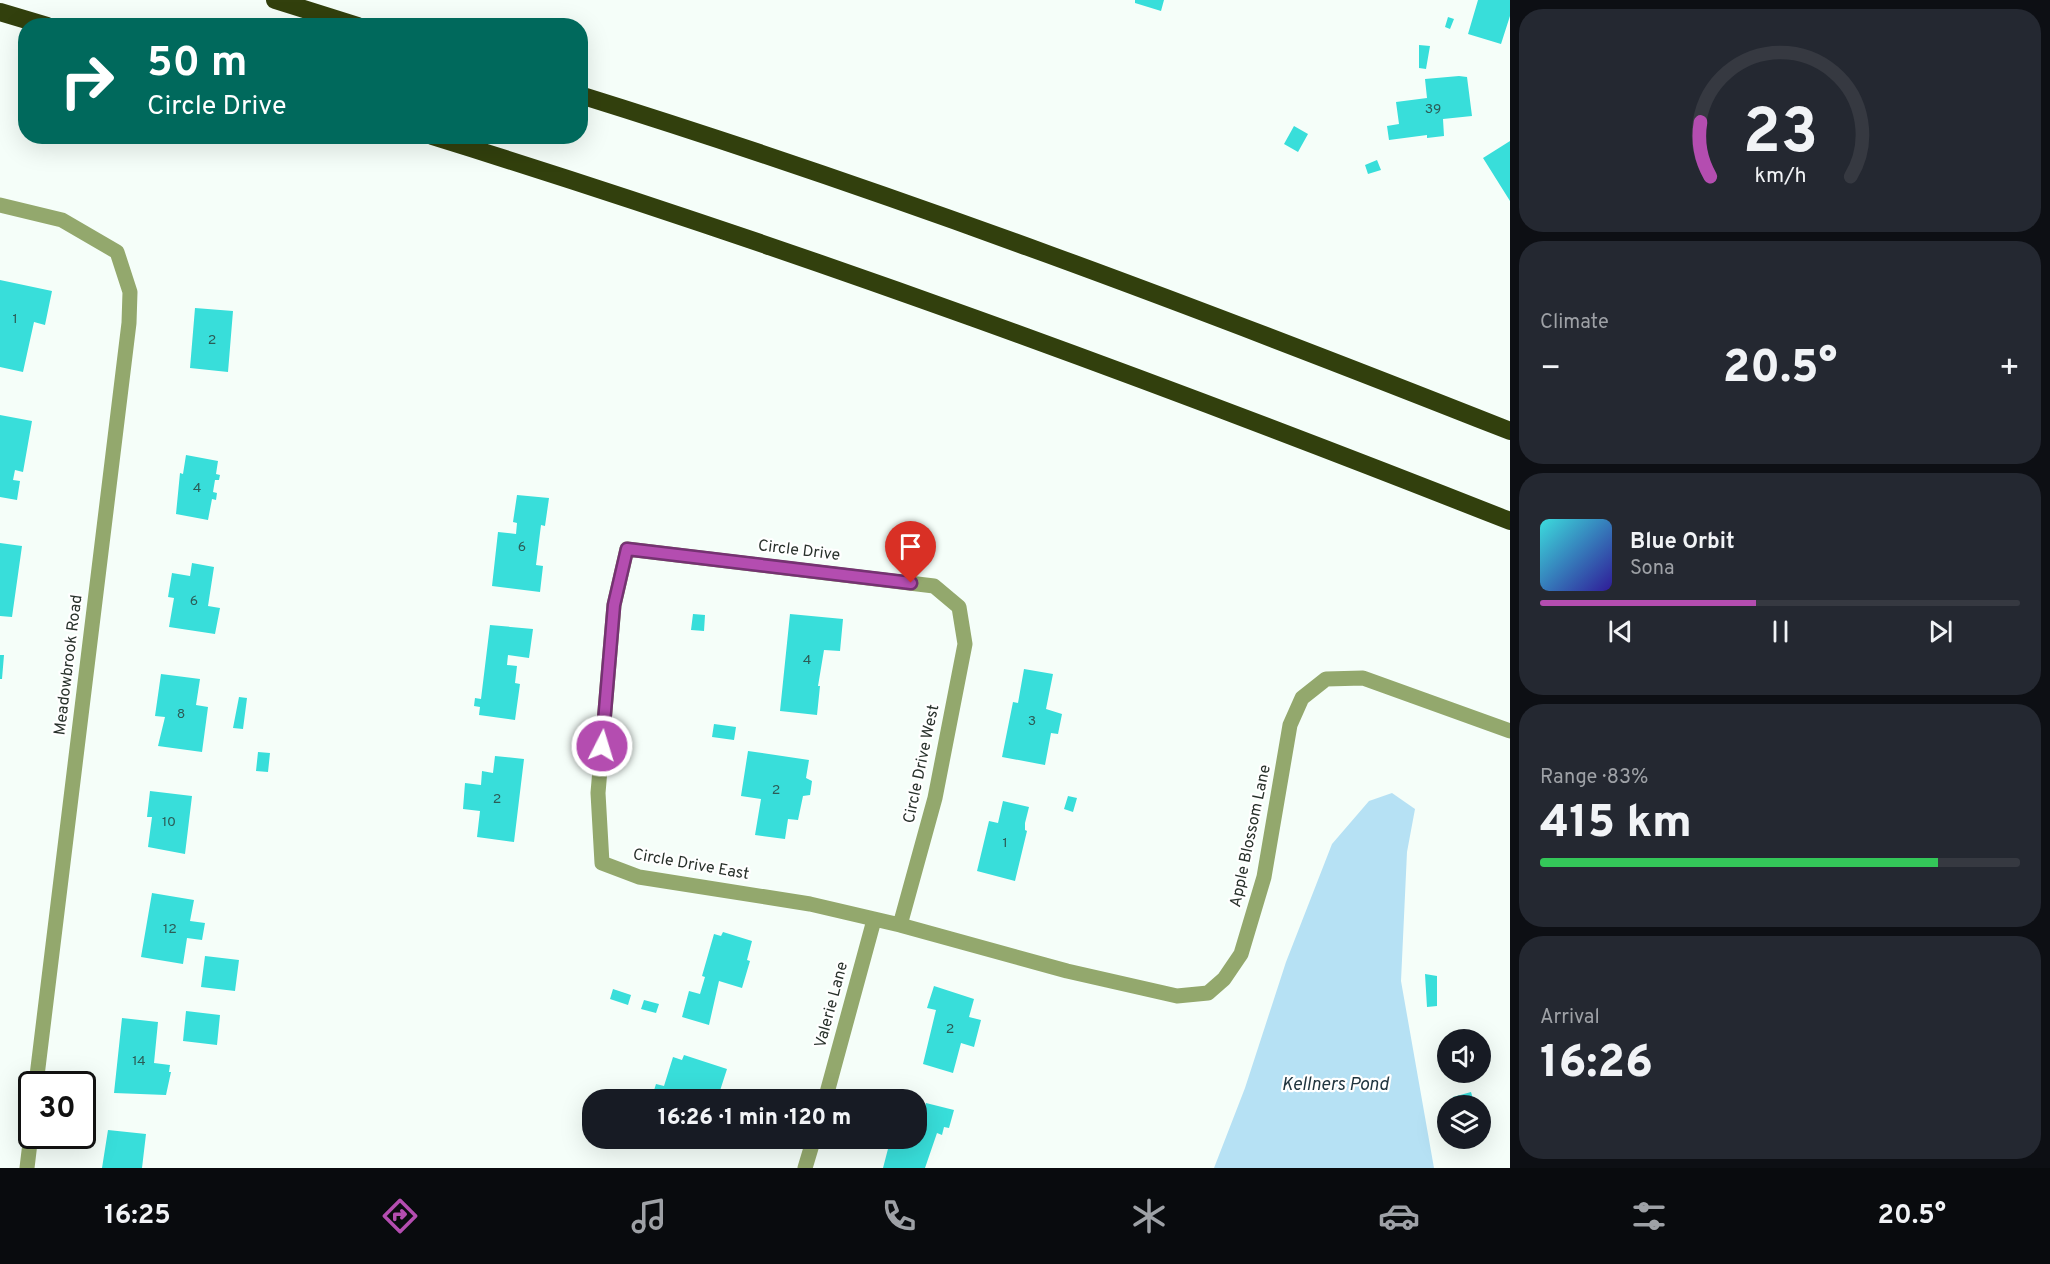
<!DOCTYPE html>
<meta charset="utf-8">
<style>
:root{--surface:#171b24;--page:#242831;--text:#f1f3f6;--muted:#9ea1a6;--line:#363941;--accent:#b44db0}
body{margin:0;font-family:Overpass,sans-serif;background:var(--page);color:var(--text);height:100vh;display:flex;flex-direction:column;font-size:22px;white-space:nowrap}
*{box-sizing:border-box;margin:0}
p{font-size:20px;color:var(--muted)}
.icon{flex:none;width:33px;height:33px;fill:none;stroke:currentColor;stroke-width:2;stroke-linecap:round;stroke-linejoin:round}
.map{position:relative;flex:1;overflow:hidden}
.panel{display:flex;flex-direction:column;gap:9px;padding:9px;background:#0d0f14;width:540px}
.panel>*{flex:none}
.top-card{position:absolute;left:18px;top:18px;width:570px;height:126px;border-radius:24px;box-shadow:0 6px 24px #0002;background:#00695c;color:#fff;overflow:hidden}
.controls{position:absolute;left:1437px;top:1029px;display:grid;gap:12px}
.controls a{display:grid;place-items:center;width:54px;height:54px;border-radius:50%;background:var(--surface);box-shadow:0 6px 24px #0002;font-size:30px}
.speed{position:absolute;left:18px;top:1071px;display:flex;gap:12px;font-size:30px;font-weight:700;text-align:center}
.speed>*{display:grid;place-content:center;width:78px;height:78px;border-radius:50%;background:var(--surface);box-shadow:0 6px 24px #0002;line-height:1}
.speed .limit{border:3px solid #111;border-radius:9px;background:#fff;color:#111}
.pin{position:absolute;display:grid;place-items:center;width:51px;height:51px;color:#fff;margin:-62px -26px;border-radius:50% 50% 50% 0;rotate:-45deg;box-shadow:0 0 6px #0007}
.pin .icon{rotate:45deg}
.me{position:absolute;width:66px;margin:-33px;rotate:5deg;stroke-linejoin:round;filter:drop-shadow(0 0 4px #0008)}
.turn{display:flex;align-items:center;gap:21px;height:126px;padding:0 30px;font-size:27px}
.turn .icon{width:78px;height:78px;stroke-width:2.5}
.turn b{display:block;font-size:42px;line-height:51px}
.big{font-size:45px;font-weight:800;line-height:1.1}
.panel .tile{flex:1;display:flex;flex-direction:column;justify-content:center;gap:9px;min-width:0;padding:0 21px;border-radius:24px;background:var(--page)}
.panel .dial{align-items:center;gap:0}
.dial svg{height:156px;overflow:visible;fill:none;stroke:var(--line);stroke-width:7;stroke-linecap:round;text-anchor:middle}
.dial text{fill:var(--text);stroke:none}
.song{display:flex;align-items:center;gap:18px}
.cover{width:72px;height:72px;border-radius:9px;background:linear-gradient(135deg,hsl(180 70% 55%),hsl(250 70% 35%))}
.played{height:6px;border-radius:3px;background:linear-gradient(90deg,var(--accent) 45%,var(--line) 45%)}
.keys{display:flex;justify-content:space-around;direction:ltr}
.heat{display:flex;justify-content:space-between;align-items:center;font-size:33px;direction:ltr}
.charge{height:9px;border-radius:4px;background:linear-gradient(90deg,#34c759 83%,var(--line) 0)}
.trip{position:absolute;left:582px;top:1089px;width:345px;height:60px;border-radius:24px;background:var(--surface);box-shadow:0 6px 24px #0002;font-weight:800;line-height:60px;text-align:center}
.tabs{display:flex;height:96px;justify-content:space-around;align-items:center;background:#090b0e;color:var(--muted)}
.tabs .icon{width:42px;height:42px}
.tabs .current{color:var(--accent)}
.tabs b{font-size:27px;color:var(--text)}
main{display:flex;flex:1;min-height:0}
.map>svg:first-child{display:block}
.water{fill:#b6e1f4}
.building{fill:#38deda}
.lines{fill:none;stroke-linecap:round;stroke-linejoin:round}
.minor{stroke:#93a86d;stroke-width:15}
.motorway{stroke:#32400d;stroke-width:18}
.route-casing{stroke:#753272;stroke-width:15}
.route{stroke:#b44db0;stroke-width:10}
.labels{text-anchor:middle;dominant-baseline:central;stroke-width:4.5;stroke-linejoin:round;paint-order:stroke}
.number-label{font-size:14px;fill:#2c5c57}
.street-label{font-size:16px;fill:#28312b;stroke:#fff}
.water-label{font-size:18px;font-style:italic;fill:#20353f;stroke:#fff}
</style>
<main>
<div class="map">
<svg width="1510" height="1168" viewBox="0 0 1510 1168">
<rect width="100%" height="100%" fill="#f5fef9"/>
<!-- water -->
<path class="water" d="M1392 793 1415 809 1407 852 1401 981 1434 1168H1214L1245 1088 1286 962 1332 844 1369 801Z"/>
<!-- building -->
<path class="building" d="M1135 0H1164L1161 11 1135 3Z
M1478 0H1510V16L1501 44 1468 34Z
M1448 17 1454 19 1450 29 1445 27Z
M1419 45 1430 46 1426 69 1419 68Z
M1459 76 1467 77 1472 116 1443 119 1444 136 1427 138V135L1389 140 1387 126 1399 124 1396 102 1427 98 1425 79Z
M1294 126 1308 134 1298 152 1284 144Z
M1510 141V201L1483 158Z
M1377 160 1381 170 1368 174 1365 165Z
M0 280 52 291 45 325 34 322 23 372 0 367Z
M195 308 233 311 228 372 190 368Z
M0 415 32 421 23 472 15 470 13 480 20 481 17 500 0 497Z
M186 455 218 461 216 474 220 475 219 480H215L213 492 217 493 216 500 212 499 208 520 176 514 180 473 183 474Z
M517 495 549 498 545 526 541 525 536 565 543 566 540 592 492 586 498 532 516 534 517 523 513 522Z
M0 543 22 546 12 617 0 616Z
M192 563 214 567 208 606 220 608 215 634 169 627 174 598 168 597 172 573 190 576Z
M693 614 705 615 704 631 691 630Z
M790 614 843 619 840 651 824 650 818 686H820L817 715 780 711Z
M490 625 533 629 529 658 508 655 507 665 517 666 515 683 520 684 515 720 479 715 480 707 474 706 475 698 481 699Z
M0 655H4L2 679H0Z
M1024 669 1053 674 1046 709 1062 714 1058 734 1051 733 1045 765 1002 757 1013 702 1018 703Z
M161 674 200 679 196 705 208 707 202 752 158 746 165 717 155 716Z
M239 697 247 698 243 729 233 728Z
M714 724 736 727 734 740 712 737Z
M748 751 809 760 806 778 812 781 810 795 803 796 798 820 788 819 785 839 755 835 761 799 741 796Z
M258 752 270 753 268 772 256 771Z
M495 756 524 759 514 842 477 837 480 811 463 809 465 783 481 785 482 771 493 773Z
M150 791 192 796 185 854 148 847 152 817H147Z
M1068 796 1077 798 1073 812 1064 809Z
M1003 801 1029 807 1025 823V830L1027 831 1015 881 977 871 989 821 998 823Z
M152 893 194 900 190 921 205 923 202 940 187 938 183 964 141 957Z
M723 932 752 941 747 960 750 961 742 988 719 981 709 1025 682 1017 689 991 700 994 705 977 702 976 714 934 721 936Z
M205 956 239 960 235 991 201 987Z
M1425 974 1437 976V1006L1427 1007Z
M934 986 974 999 969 1017 981 1020 974 1047 961 1043 953 1073 923 1064 936 1010 927 1008Z
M613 989 631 995 628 1005 610 999Z
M644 1000 659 1004 656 1013 641 1009Z
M186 1011 220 1015 217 1045 183 1041Z
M122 1018 158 1022 154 1063 170 1065 169 1072H171L166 1095 114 1093Z
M684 1055 727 1069 717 1100H651L656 1084 664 1086 673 1057 682 1060Z
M1471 1092 1475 1106H1456L1453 1097Z
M926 1103 954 1110 949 1128 944 1127 942 1135 937 1133 925 1168H883L889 1145 899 1148 901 1138H916V1128L920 1129Z
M108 1130 146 1134 142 1168H102Z
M661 1138H696L693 1149Z"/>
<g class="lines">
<!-- minor -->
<path class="minor" d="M0 205 62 220 117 252 130 292 129 323 36 1084
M900 925 935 798 965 644 959 607 934 586 627 549 614 605 598 793 602 863 639 877 810 904 900 925 1067 971 1177 996 1208 993 1224 979 1241 954 1264 877 1290 725 1302 698 1326 679 1363 678 1510 731
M825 1100 874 920
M27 1168 32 1126
M805 1168 814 1138"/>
<!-- motorway -->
<path class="motorway" d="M275 0 358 26
M0 12 47 26
M580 95C895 193 1204 310 1510 431
M432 136C797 249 1155 381 1510 521"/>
</g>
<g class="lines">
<!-- route casing -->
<g class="route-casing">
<path id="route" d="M602 746 614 605 627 549 911 583"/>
</g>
<!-- route -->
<use href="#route" class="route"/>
</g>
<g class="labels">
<!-- number labels -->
<g class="number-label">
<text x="1433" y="109">39</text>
<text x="15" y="319">1</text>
<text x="212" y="340">2</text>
<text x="197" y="488">4</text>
<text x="522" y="547">6</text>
<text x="194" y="601">6</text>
<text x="807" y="660">4</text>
<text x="181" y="714">8</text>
<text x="1032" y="721">3</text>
<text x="776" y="790">2</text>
<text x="497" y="799">2</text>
<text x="169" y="822">10</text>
<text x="1005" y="843">1</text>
<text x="170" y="929">12</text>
<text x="950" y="1029">2</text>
<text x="139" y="1061">14</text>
</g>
<!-- street labels -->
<g class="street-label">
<text transform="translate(799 551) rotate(7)">Circle Drive</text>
<text transform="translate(69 665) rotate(-83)">Meadowbrook Road</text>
<text transform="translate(922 764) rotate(-78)">Circle Drive West</text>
<text transform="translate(1251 836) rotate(-78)">Apple Blossom Lane</text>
<text transform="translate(691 865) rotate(10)">Circle Drive East</text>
<text transform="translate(832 1005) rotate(-75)">Valerie Lane</text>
</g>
<!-- water labels -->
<g class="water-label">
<text x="1335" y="1085">Kellners Pond</text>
</g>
</g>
</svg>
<div class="controls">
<a><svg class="icon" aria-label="sound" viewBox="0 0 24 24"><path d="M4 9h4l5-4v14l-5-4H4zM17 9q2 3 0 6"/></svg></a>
<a><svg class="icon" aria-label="layers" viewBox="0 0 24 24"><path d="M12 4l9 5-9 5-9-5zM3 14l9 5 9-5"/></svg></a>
</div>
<div class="speed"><div class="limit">30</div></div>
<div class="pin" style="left:911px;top:583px;background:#d93025"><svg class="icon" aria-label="arrive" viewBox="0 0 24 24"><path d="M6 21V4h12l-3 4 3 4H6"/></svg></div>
<svg class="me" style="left:602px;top:746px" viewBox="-20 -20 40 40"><circle r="17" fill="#b44db0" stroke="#fff" stroke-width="3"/><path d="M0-11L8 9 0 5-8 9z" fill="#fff"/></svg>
<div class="trip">16:26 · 1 min · 120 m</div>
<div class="top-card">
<div class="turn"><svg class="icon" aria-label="right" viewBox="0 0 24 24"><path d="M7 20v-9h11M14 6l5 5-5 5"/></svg><div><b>50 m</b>Circle Drive</div></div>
</div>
</div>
<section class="panel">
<div class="tile dial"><svg viewBox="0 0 100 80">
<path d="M14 69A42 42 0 1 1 86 69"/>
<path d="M14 69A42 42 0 0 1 9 41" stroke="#b44db0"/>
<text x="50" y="56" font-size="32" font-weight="700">23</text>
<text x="50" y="72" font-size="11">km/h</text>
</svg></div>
<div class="tile"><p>Climate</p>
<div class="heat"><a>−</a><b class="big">20.5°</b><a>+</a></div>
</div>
<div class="tile">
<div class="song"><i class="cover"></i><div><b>Blue Orbit</b><p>Sona</p></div></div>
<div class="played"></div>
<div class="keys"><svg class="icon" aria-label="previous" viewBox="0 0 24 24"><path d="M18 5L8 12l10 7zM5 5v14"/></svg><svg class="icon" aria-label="pause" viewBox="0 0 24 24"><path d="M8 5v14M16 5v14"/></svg><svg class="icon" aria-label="next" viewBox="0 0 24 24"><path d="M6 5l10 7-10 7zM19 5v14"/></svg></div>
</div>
<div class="tile"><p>Range · 83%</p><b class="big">415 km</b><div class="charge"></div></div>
<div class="tile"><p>Arrival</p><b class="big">16:26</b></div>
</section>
</main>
<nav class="tabs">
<b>16:25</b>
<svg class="icon current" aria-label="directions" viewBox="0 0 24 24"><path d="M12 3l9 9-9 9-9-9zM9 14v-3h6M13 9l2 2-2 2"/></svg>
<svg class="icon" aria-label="music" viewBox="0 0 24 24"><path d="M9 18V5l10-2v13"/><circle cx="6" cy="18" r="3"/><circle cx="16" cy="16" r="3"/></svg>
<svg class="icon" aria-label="phone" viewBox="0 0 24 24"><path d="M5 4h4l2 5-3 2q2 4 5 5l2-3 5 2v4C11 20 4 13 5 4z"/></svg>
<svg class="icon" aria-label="climate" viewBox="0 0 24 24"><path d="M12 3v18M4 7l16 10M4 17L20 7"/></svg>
<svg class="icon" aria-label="car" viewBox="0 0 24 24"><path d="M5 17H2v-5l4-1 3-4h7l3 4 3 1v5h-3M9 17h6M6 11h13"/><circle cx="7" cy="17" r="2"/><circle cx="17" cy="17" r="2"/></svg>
<svg class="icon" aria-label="filters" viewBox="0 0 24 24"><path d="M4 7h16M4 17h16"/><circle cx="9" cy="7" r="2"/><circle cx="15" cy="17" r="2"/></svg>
<b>20.5°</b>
</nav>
